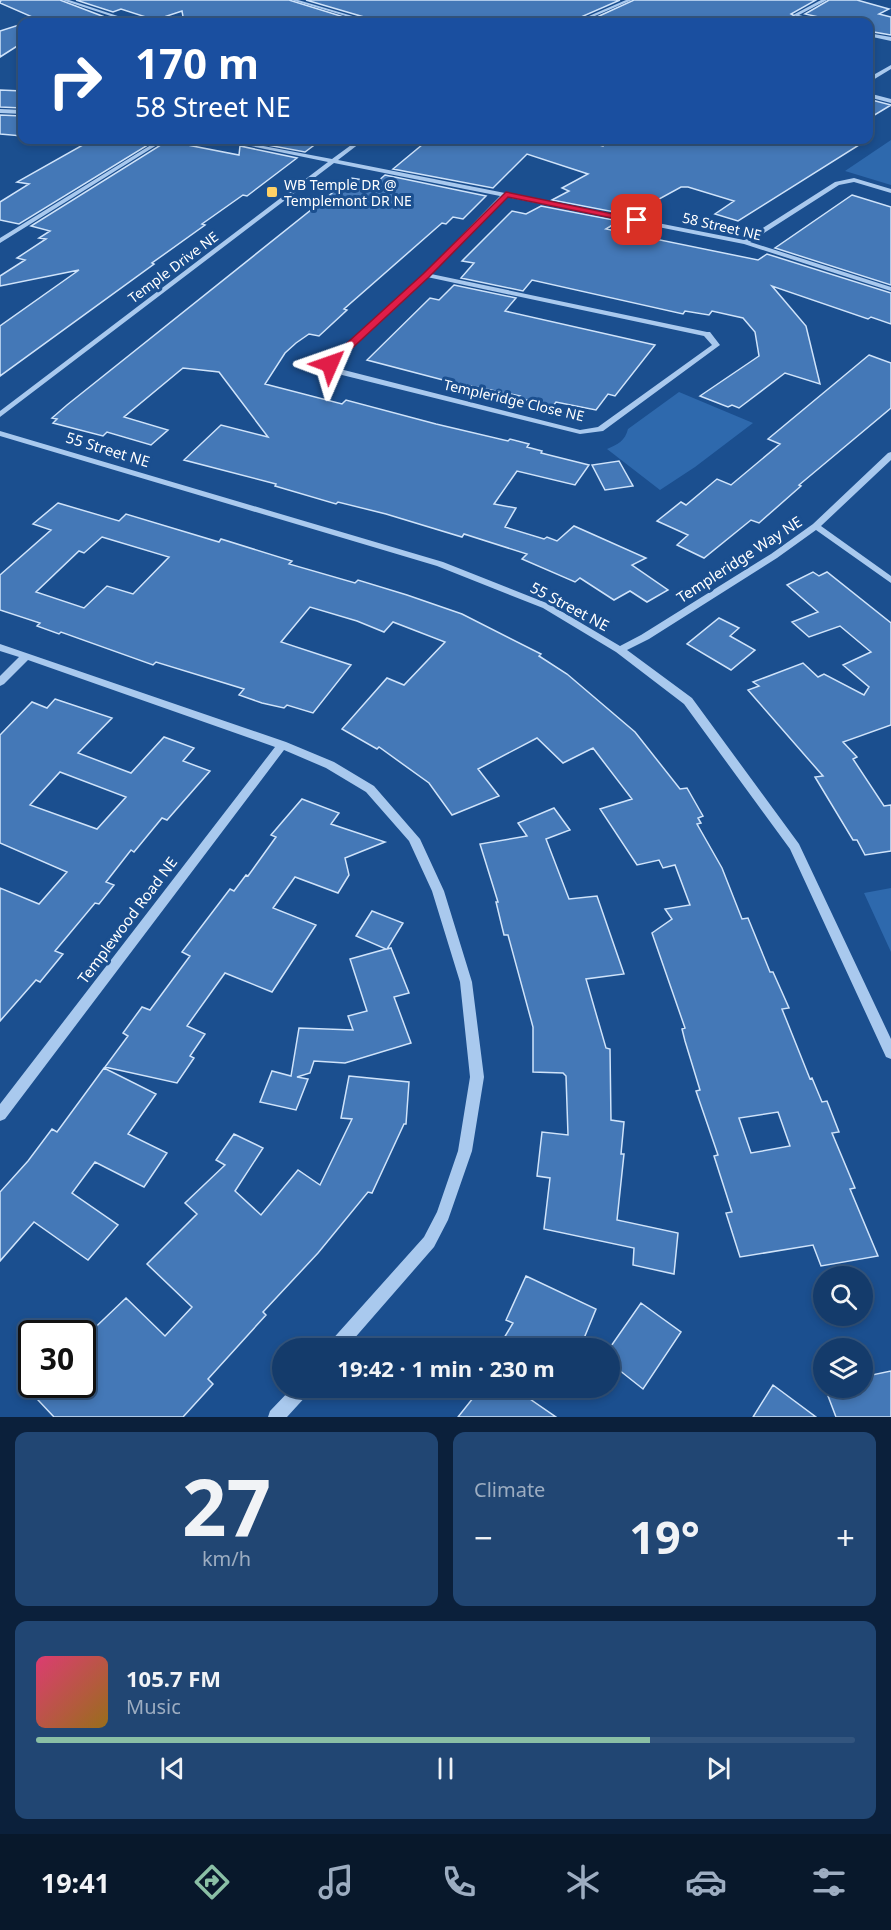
<!DOCTYPE html>
<meta charset="utf-8">
<style>
:root{--surface:#143b6b;--page:#214673;--text:#f1f3f6;--muted:#9dadc1;--line:#33557e;--accent:#8abfa5}
body{margin:0;font-family:"Noto Sans",sans-serif;background:var(--page);color:var(--text);height:100vh;display:flex;flex-direction:column;font-size:22px;white-space:nowrap}
*{box-sizing:border-box;margin:0}
p{font-size:20px;color:var(--muted)}
.icon{flex:none;width:33px;height:33px;fill:none;stroke:currentColor;stroke-width:2;stroke-linecap:round;stroke-linejoin:round}
.map{position:relative;height:1417px;overflow:hidden}
.details{display:flex;flex-direction:column;gap:15px;padding:15px;background:#0b203b;flex:1}
.details>*{flex:none}
.guide{position:absolute;left:18px;top:18px;width:855px;height:126px;border-radius:12px;box-shadow:0 3px 9px #0003,0 0 0 2px var(--line);background:#1a4fa0;color:#fff;overflow:hidden}
.buttons{position:absolute;left:813px;top:1266px;display:grid;gap:12px}
.buttons a{display:grid;place-items:center;width:60px;height:60px;border-radius:50%;background:var(--surface);box-shadow:0 3px 9px #0003,0 0 0 2px var(--line);font-size:30px}
.speed{position:absolute;left:18px;top:1320px;display:flex;gap:12px;font-size:30px;font-weight:700;text-align:center}
.speed>*{display:grid;place-content:center;width:78px;height:78px;border-radius:50%;background:var(--surface);box-shadow:0 3px 9px #0003,0 0 0 2px var(--line);line-height:1}
.speed .limit{border:3px solid #111;border-radius:9px;background:#fff;color:#111}
.pin{position:absolute;display:grid;place-items:center;width:51px;height:51px;color:#fff;margin:-26px;border-radius:12px;box-shadow:0 3px 9px #0006}
.me{position:absolute;width:66px;margin:-33px;rotate:47deg;stroke-linejoin:round;filter:drop-shadow(0 0 4px #0008)}
.turn{display:flex;align-items:center;gap:21px;height:126px;padding:0 18px;font-size:27px}
.turn .icon{width:78px;height:78px;stroke-width:2.5}
.turn b{display:block;font-size:42px;line-height:51px}
.big{font-size:45px;font-weight:700;line-height:1.1}
.details .widget{flex:1;display:flex;flex-direction:column;justify-content:center;gap:9px;min-width:0;padding:0 21px;border-radius:12px;background:var(--page)}
.details .dial{align-items:center;gap:0}
.dial b{font-size:78px;line-height:1}
.song{display:flex;align-items:center;gap:18px}
.cover{width:72px;height:72px;border-radius:9px;background:linear-gradient(135deg,hsl(340 70% 55%),hsl(40 70% 35%))}
.played{height:6px;border-radius:3px;background:linear-gradient(90deg,var(--accent) 75%,var(--line) 75%)}
.keys{display:flex;justify-content:space-around;direction:ltr}
.heat{display:flex;justify-content:space-between;align-items:center;font-size:33px;direction:ltr}
.details .tiles{flex:1;display:grid;gap:15px;grid-template-columns:1fr 1fr}
.widget:last-child{grid-column:span 2}
.trip{position:absolute;left:272px;top:1338px;width:348px;height:60px;border-radius:30px;background:var(--surface);box-shadow:0 3px 9px #0003,0 0 0 2px var(--line);font-weight:700;line-height:60px;text-align:center}
.dock{display:flex;height:96px;justify-content:space-around;align-items:center;background:#08182b;color:var(--muted)}
.dock .icon{width:42px;height:42px}
.dock .active{color:var(--accent)}
.dock b{font-size:27px;color:var(--text)}
.map>svg:first-child{display:block}
.green{fill:#2e69ad}
.building{fill:#4478b7;stroke:#cfe3fa;stroke-width:1.5;fill-rule:evenodd}
.lines{fill:none;stroke-linecap:round;stroke-linejoin:round}
.minor{fill:#a9c9ee;fill-rule:evenodd}
.route{fill:#e11d48;stroke:#92132f;stroke-width:1.5}
.poi-dot{fill:#ffd166;stroke:#1b4f8f;stroke-width:2}
.labels{text-anchor:middle;dominant-baseline:central;stroke-width:6;stroke-linejoin:round;paint-order:stroke}
.far-poi-label{font-size:14px;fill:#fff;stroke:#1b4f8f;text-anchor:start}
.far-street-label{font-size:14px;fill:#fff;stroke:#1b4f8f}
.street-label{font-size:15px;fill:#fff;stroke:#1b4f8f}
</style>
<div class="map">
<svg width="891" height="1417" viewBox="0 0 891 1417">
<rect width="100%" height="100%" fill="#1b4f8f"/>
<!-- green -->
<path class="green" d="M891 140V185L845 171Z
M679 392 753 423 695 467 660 490 607 449C618 444 625 441 628 429Z
M891 888V952L864 893Z"/>
<!-- building -->
<path class="building" d="M1 0H60L102 16 80 22H26L37 19 0 3Z
M76 0H289L360 22H184L182 11 155 20 121 9 113 12Z
M306 0H620L574 20 573 22H375L374 20Z
M634 0H816L791 14 800 19 770 22H586Z
M829 0H857L889 9 879 14 891 17V35L868 31V20L863 22H841L805 14Z
M22 24V43L0 57V31Z
M0 90 22 91V108L0 107Z
M868 99 891 105 868 119Z
M0 115 22 116V136L0 134Z
M100 140H156L19 224 0 220V202L29 184 17 182 88 142 94 143Z
M241 140H321L305 152Z
M428 140H541L539 141 557 144 567 140H582L603 146 604 140H867L738 221 715 214 734 201 688 187H681L630 215 552 200 569 191 562 188 588 174 527 154 493 188 393 169Z
M167 141 239 155 240 146 297 158 247 196 243 195 202 224 205 225 152 263 154 264 0 376V326L79 270 0 286V276L25 260 17 258 46 239 39 238 50 231 31 226Z
M385 175 486 196 463 219 453 217 446 224 442 223 344 309 347 310 319 336 309 334 296 343 285 353 265 384 342 404 346 400 436 424 508 441 510 439 529 444 527 447 542 451 541 453 589 465 575 485 517 471 494 504 516 508 505 527 544 539 547 537 557 541 574 526 646 558 632 565 668 590 647 602 630 591 614 600 580 578 575 582 522 559 527 554 464 534 462 537 386 514 338 502 336 504 275 486 276 484 184 460 221 425 268 437 219 372 183 368 124 417 168 430 151 445 107 432 103 436 53 423 57 419 52 418 67 405 351 178 377 182Z
M852 195 891 207V285L775 248Z
M541 206 619 221 606 229 758 260 767 254 891 293V324L871 317 868 319 772 286 806 326 820 384 785 373 739 408 732 405 728 407 700 396 759 356 755 332 743 318 712 311 709 315 685 311 683 314 532 280 523 291 461 278 474 263 462 261 512 211 526 214Z
M454 285 516 298 505 311 655 345 615 396 608 394 596 410 556 402 553 406 518 398 520 396 447 381 367 360 430 298 439 300Z
M869 355 891 363V408L799 485 801 486 759 523 751 520 704 558 677 545 688 535 657 521 681 502 686 505 717 479 731 485 780 444 768 439Z
M619 461 633 486 605 490 592 465Z
M58 503 119 521 126 514 219 542 221 539 292 561 289 564 355 583 358 580 407 595 462 614 541 654 539 656 567 674 635 732 680 789 687 788 703 816 698 818 701 823 697 824 722 868 742 919 748 918 770 972H773L789 1008 782 1009 810 1079 812 1078 822 1102 827 1101 839 1132 832 1133 855 1188 850 1189 878 1256 821 1266 813 1245 740 1257 726 1213 732 1212 714 1156 718 1155 696 1091 700 1090 685 1041 682 1029 685 1028 652 933 672 919 665 909 690 905 675 865 663 868 659 860 637 865 600 809 632 799 593 748 563 763 537 738 478 769 499 796 452 815 429 783 379 747 377 749 342 729 387 678 404 685 445 642 393 622 384 632 357 621 310 607 281 642 351 665 313 713 287 705 284 708 262 703 239 695 244 689 156 662 153 665 61 632 59 634 37 626 40 623 0 610V575L51 530 33 524ZM102 537 169 557 133 594 107 586 84 608 36 592 79 551 84 553ZM778 1112 790 1146 751 1153 739 1118Z
M813 572 819 576 827 572 891 623V725L843 742 857 757 853 759 884 806 891 805V851L865 855 857 840H853L815 777 823 776 748 690 759 686 753 682 803 663 818 677 824 674 864 695 869 687 843 665 871 652 840 626 809 637 792 622 818 612 787 585Z
M719 618 739 628 730 636 755 650 731 670 687 644Z
M55 699 112 718 78 753 131 773 164 737 194 748 183 761 210 771 167 820 162 818 134 852 131 850 106 882 114 885 99 904 95 903 55 951 63 954 40 982 36 980 0 1021V888L39 904 67 872 0 843V735L32 702 47 708ZM60 772 126 797 97 829 30 805Z
M302 799 339 813 331 824 385 842 345 858 349 875 338 893 295 877 273 908 316 925 272 992 225 973 187 1026 205 1034 190 1056 194 1058 177 1083 105 1067 128 1036 123 1033 142 1007 150 1010 190 956 182 952 230 889 234 891 246 875 248 876 276 837 271 835Z
M554 808 570 830 546 839 569 899 597 896 624 974 586 979 606 1048 610 1049 611 1120 624 1122 621 1154H624L617 1220 678 1233 674 1274 633 1265 634 1248 544 1229 550 1178 537 1176 542 1132 568 1135 566 1076 563 1073 533 1072V1027L508 935H504L496 902H498L480 844 527 836 518 823Z
M372 911 403 923 387 949 391 948 409 993 394 997 411 1043 345 1063 314 1061 310 1073 297 1077 308 1079 296 1110 260 1102 272 1071 291 1076 299 1028 353 1030 348 1016 367 1011 350 959 386 949 356 936Z
M104 1068 156 1094 128 1134 167 1153 144 1187 95 1162 72 1193 118 1225 88 1260 34 1222 0 1261V1192L28 1161 52 1129 57 1132Z
M349 1076 409 1082 406 1124H404L372 1193 368 1192 318 1253 263 1312 266 1315 208 1379 213 1384 183 1417H54L23 1384H82V1340L126 1298 165 1336 192 1307 147 1264 197 1214 185 1203 225 1165 216 1160 234 1134 263 1148 235 1191 261 1215 298 1170 320 1185 352 1119 341 1118Z
M526 1276 596 1309 580 1348H498L513 1323 506 1320Z
M641 1303 681 1332 643 1389 609 1362V1349Z
M891 1371V1417H836L825 1388H862V1377Z
M773 1385 816 1417H753Z
M481 1388H536L530 1399 556 1417H458Z"/>
<g class="lines">
<!-- minor -->
<path class="minor" d="M62 0H69L136 22H129Z
M291 0H298L373 22H366Z
M626 0H632L581 22H575Z
M821 0H827L799 15 822 21V22H816L793 15Z
M868 33 891 37V41L868 36Z
M891 65V69L868 83V78Z
M868 93 891 99V103L868 97Z
M0 109 22 110V114L0 113Z
M159 140H165L0 243V238Z
M222 140H232L332 159 358 140H364L338 160 744 240 835 182 854 178 891 189V193L854 182 839 185 750 242 891 287V291L744 244 507 197 431 274 707 332H710L720 345 603 431 580 434 330 372 326 364 327 362 424 274 500 196 334 163 0 417V411L328 162ZM427 277 704 336 712 345 598 427 580 430 336 368 334 364Z
M0 431 443 562 549 604 620 646 641 635 771 554 813 524 888 453 891 452V460L821 526 891 576V583L816 530 777 558 649 639 627 650 692 698 799 844 891 1039V1059L886 1057 790 849 684 704 616 652 543 608 437 566 0 436Z
M0 644 286 742 334 762 374 786 420 839 444 891 472 982 484 1077 472 1151 448 1220 434 1247 346 1348H328L330 1342 424 1237 437 1212 458 1151 470 1077 460 982 432 891 409 841 366 792 326 768 284 750 5 1119 0 1121V1104L275 747 28 660 4 684 0 686V676L19 657 0 651Z
M292 1388H310L308 1394 287 1417H268L270 1411Z"/>
</g>
<!-- route -->
<path class="route" d="M506 192 642 220 637 223 508 197 429 277 333 366H326V362L423 274Z"/>
<!-- markers -->
<rect class="poi-dot" x="266" y="186" width="12" height="12" rx="3"/>
<g class="labels">
<!-- far-poi labels -->
<g class="far-poi-label">
<text x="284" y="184">WB Temple DR @<tspan x="284" dy="16">Templemont DR NE</tspan></text>
</g>
<!-- far-street labels -->
<g class="far-street-label">
<text transform="translate(722 226) rotate(13)">58 Street NE</text>
<text transform="translate(173 267) rotate(-37)">Temple Drive NE</text>
<text transform="translate(514 400) rotate(13)">Templeridge Close NE</text>
</g>
<!-- street labels -->
<g class="street-label">
<text transform="translate(108 449) rotate(17)">55 Street NE</text>
<text transform="translate(739 559) rotate(-33)">Templeridge Way NE</text>
<text transform="translate(570 606) rotate(28)">55 Street NE</text>
<text transform="translate(127 920) rotate(-53)">Templewood Road NE</text>
</g>
</g>
</svg>
<div class="buttons">
<a><svg class="icon" aria-label="search" viewBox="0 0 24 24"><circle cx="10" cy="10" r="6"/><path d="M15 15l6 6"/></svg></a>
<a><svg class="icon" aria-label="layers" viewBox="0 0 24 24"><path d="M12 4l9 5-9 5-9-5zM3 14l9 5 9-5"/></svg></a>
</div>
<div class="speed"><div class="limit">30</div></div>
<div class="pin" style="left:637px;top:220px;background:#d93025"><svg class="icon" aria-label="arrive" viewBox="0 0 24 24"><path d="M6 21V4h12l-3 4 3 4H6"/></svg></div>
<svg class="me" style="left:330px;top:364px" viewBox="-20 -20 40 40"><path d="M0-17L14 15 0 8-14 15z" fill="#e11d48" stroke="#fff" stroke-width="4"/></svg>
<div class="trip">19:42 · 1 min · 230 m</div>
<div class="guide">
<div class="turn"><svg class="icon" aria-label="right" viewBox="0 0 24 24"><path d="M7 20v-9h11M14 6l5 5-5 5"/></svg><div><b>170 m</b>58 Street NE</div></div>
</div>
</div>
<section class="details">
<div class="tiles">
<div class="widget dial"><b>27</b><p>km/h</p></div>
<div class="widget"><p>Climate</p>
<div class="heat"><a>−</a><b class="big">19°</b><a>+</a></div>
</div>
<div class="widget">
<div class="song"><i class="cover"></i><div><b>105.7 FM</b><p>Music</p></div></div>
<div class="played"></div>
<div class="keys"><svg class="icon" aria-label="previous" viewBox="0 0 24 24"><path d="M18 5L8 12l10 7zM5 5v14"/></svg><svg class="icon" aria-label="pause" viewBox="0 0 24 24"><path d="M8 5v14M16 5v14"/></svg><svg class="icon" aria-label="next" viewBox="0 0 24 24"><path d="M6 5l10 7-10 7zM19 5v14"/></svg></div>
</div>
</div>
</section>
<nav class="dock">
<b>19:41</b>
<svg class="icon active" aria-label="directions" viewBox="0 0 24 24"><path d="M12 3l9 9-9 9-9-9zM9 14v-3h6M13 9l2 2-2 2"/></svg>
<svg class="icon" aria-label="music" viewBox="0 0 24 24"><path d="M9 18V5l10-2v13"/><circle cx="6" cy="18" r="3"/><circle cx="16" cy="16" r="3"/></svg>
<svg class="icon" aria-label="phone" viewBox="0 0 24 24"><path d="M5 4h4l2 5-3 2q2 4 5 5l2-3 5 2v4C11 20 4 13 5 4z"/></svg>
<svg class="icon" aria-label="climate" viewBox="0 0 24 24"><path d="M12 3v18M4 7l16 10M4 17L20 7"/></svg>
<svg class="icon" aria-label="car" viewBox="0 0 24 24"><path d="M5 17H2v-5l4-1 3-4h7l3 4 3 1v5h-3M9 17h6M6 11h13"/><circle cx="7" cy="17" r="2"/><circle cx="17" cy="17" r="2"/></svg>
<svg class="icon" aria-label="filters" viewBox="0 0 24 24"><path d="M4 7h16M4 17h16"/><circle cx="9" cy="7" r="2"/><circle cx="15" cy="17" r="2"/></svg>
</nav>
